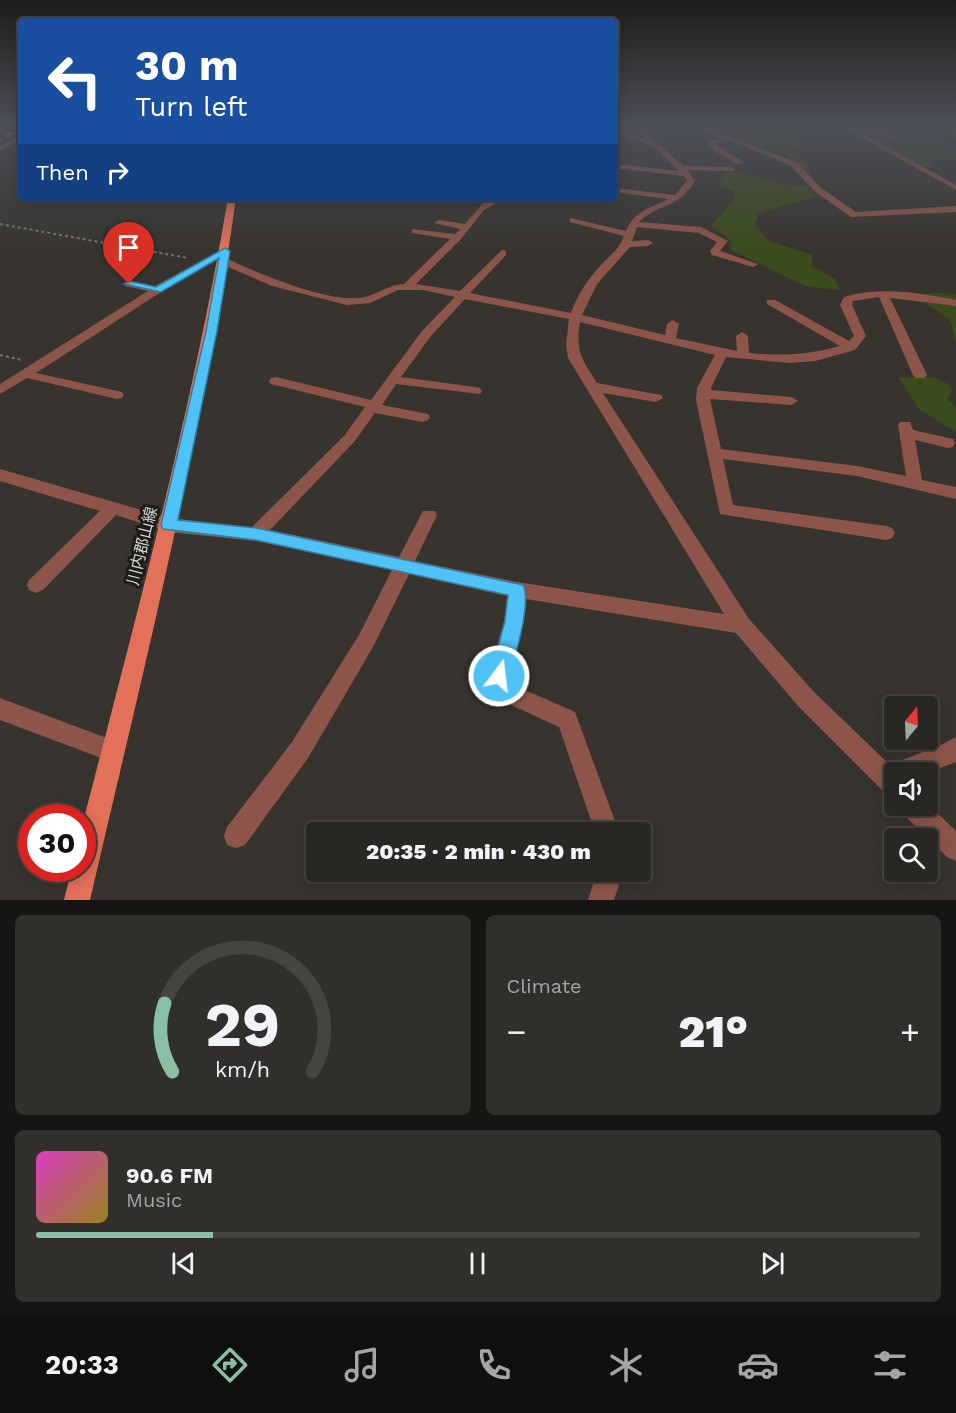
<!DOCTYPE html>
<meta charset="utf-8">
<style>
:root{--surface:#292723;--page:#312f2b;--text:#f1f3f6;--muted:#a5a5a6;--line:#454441;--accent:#8abfa5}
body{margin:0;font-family:"Work Sans","Noto Sans JP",sans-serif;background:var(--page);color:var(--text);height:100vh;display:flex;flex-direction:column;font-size:22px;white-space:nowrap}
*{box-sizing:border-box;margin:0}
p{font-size:20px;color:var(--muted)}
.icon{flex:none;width:33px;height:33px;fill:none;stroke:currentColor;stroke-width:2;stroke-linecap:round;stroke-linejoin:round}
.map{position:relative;height:900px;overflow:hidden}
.drawer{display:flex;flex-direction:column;gap:15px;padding:15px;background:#171513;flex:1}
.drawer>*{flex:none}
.top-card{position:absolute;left:18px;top:18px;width:600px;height:183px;border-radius:6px;box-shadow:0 3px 15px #0003,0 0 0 2px var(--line);background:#1a4fa0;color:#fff;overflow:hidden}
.needle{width:39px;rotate:18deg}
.buttons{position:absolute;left:884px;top:696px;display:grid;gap:12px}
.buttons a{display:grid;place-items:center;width:54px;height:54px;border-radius:6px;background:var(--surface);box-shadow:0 3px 15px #0003,0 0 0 2px var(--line);font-size:30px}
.speed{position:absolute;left:18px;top:804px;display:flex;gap:12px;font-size:30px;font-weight:700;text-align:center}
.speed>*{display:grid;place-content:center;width:78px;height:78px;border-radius:50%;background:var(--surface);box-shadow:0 3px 15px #0003,0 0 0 2px var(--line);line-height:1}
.speed .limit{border:9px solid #d22;background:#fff;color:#111}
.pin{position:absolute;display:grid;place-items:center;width:51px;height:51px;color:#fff;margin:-62px -26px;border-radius:50% 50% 50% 0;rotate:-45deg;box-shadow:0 0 6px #0007}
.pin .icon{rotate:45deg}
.me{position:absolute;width:66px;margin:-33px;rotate:15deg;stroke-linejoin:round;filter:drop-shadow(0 0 4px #0008)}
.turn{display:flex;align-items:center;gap:21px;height:126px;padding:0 18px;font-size:27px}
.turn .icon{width:78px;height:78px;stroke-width:2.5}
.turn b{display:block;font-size:42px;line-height:51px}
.then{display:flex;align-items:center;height:57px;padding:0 18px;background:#0003;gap:12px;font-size:22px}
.big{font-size:45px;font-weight:800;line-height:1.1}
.drawer .widget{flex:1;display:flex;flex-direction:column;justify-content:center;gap:9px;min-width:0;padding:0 21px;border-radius:9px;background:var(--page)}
.drawer .dial{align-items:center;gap:0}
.dial svg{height:156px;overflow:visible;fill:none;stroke:var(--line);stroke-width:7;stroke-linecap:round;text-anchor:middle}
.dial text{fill:var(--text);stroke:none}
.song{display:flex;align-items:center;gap:18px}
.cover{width:72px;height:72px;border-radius:9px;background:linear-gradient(135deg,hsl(310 70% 55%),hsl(50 70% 35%))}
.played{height:6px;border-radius:3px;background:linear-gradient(90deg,var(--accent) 20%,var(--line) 20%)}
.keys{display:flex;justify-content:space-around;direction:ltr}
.heat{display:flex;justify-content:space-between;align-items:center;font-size:33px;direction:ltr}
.drawer .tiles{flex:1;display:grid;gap:15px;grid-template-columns:1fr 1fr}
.widget:last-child{grid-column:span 2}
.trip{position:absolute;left:306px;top:822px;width:345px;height:60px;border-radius:6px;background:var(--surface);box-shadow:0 3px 15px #0003,0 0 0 2px var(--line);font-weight:800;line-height:60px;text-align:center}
.tabs{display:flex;height:96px;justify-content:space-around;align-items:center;background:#10100e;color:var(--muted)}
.tabs .icon{width:42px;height:42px}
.tabs .on{color:var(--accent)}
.tabs b{font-size:27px;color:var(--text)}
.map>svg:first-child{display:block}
.green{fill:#3b4b1b}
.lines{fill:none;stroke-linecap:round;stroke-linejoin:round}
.path{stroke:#76736f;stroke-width:2;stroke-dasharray:3 3;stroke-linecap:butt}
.minor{fill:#8d5549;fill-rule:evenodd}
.major{fill:#e37059;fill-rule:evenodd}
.rail-casing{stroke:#b0aeab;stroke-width:3}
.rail{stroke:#1d1c19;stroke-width:2;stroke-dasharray:7;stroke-linecap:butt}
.route{fill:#4fc3f7;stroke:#337fa1;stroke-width:1.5}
.labels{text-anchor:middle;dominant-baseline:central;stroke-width:6;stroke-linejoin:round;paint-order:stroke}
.street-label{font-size:16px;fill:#dad8d5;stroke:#1d1c19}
</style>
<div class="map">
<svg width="956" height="900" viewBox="0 0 956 900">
<rect width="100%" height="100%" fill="#37342f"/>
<!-- green -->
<path class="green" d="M759 125H836L851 134H827L789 127 800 135 799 143 792 152 809 167 810 177C805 171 800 164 793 159 783 152 749 143 735 136L743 128Z
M860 132C879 132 895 137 913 136L912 133H950L956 135V138H944L943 141 956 150V160H930L932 166 921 167 884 145 897 147 895 144H899C886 137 873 140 860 132Z
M740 172 783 184 808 187 818 196 759 213 755 225 769 241 812 255V266L835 279 840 290 805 286 731 250V241L711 226 735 198 734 191 719 186 724 173Z
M943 293 956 295V343L950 320 927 304 920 294Z
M898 377 935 378 950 385 952 392 947 399 956 407V432L919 409Z"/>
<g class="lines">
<!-- path -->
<path class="path" d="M0 224 188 258
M0 355 22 360"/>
<!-- minor -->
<path class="minor" d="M644 125H650L647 130 651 137 683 166 731 167 735 169 731 171 688 170 695 181C677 210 660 202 639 222L701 227 728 241 720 251 758 264 753 267 712 255 710 251 717 242 699 233 637 227 632 241 648 240 653 243 648 246 630 247 597 284 582 315 665 335 667 324 673 320 679 324 676 338 737 351 736 336 742 332 748 336 749 353C781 356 809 355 840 346L767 304V300H775L849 341 854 336 840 305 844 297C881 286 919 293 956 300V306L890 298 927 375 925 378H915L913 375 879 297 853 301 852 305 866 336 855 350 815 361 790 363 726 357 711 388V390L791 397 798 401 791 405 710 399 721 449 857 466 906 476 898 425 900 422H910L913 430 953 439 955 443 953 447 948 448 915 440 922 480 956 487V499L857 476 723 459 733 505 886 526 892 528 895 533 892 538 886 540 720 514 696 400 697 388 715 355 580 322C575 350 582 360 597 383L661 395 663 398 656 402 603 393 749 619 814 692 891 766 892 764 941 745 956 737V762L927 773 894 772V798L886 794 798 706 736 633 526 599 524 621 510 673 525 690 575 712 619 832H595L559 727 509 704 489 676 504 621 507 596 409 574 373 647 308 758 245 845 236 848 227 845 224 836 227 827 292 742 359 635 392 570 256 541 169 532 116 515 43 590 36 593 29 590 27 585 29 580 100 511 0 481V469L169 518 252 527 344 436 365 407 271 384 269 381 271 378 276 377 371 400 422 331 455 297 423 290H398L370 303 347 305 272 286 219 263V259H227C261 274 323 301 360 298 376 296 388 284 404 284L450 239 412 233V229L455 234 460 229 434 223 439 220 465 224 486 200 505 198 484 210 461 239 416 284 460 291 502 250 506 251V255L470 293 571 313C577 295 588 279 601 265 610 255 619 250 624 236L570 222V218L626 231C633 212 650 208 668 199L615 192V188L675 195 687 181 684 176 615 168V164L679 171 654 147 615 132V128L645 139 641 130ZM465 299 569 319 566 345 568 358 724 614 517 582 415 561 437 515 435 511H423L399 557 270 530 354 442 375 413 423 422 428 420 430 417 428 414 382 405 396 384 480 394 482 391 480 388 475 387 401 377 430 337Z
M676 125 704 127 797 162 820 187 856 212 956 206V212L851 217 814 191 791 166 729 140 715 143 743 162 736 164 707 146 710 141 722 138 701 130Z
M839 125 853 128 915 130 913 133 860 132 956 185V190Z
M937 125H945L956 130V135Z
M21 135V140L0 151V146Z
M371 198H402C395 202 378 202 371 198Z
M508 198H518L514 201Z
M225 248 228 249V253L161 292 36 373 122 392 124 395 122 398 117 399 27 378 0 394V384L148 291 125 286V282L155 286Z
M0 698 120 743 123 751 120 759 112 762 0 720Z
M927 803 956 831V861L947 857 904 815 901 806H927Z
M597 872H623L614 900H588Z"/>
<!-- major -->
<path class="major" d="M228 198H236C203 435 144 667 90 900H64L72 868H82V826C136 617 192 411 228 198Z"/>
<!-- rail casing -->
<g class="rail-casing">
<path id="rail" d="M0 139 21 128"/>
</g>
<!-- rail -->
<use href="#rail" class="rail"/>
</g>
<!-- sky -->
<linearGradient id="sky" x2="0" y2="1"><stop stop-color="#1e1d1a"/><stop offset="0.5" stop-color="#4d5058"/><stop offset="1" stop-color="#4d5058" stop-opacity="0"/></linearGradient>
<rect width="956" height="251" fill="url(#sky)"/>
<!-- route -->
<path class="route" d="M225 248 230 251 217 331 178 520 256 528 523 585C532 602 514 664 506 682L499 685 493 682 490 676 505 621 508 595 256 540 163 529 161 525 206 331 219 258 161 292 124 284 129 281 156 287Z"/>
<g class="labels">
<!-- street labels -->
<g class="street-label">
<text transform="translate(142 546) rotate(-76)">川内郡山線</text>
</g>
</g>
</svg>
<div class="buttons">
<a><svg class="needle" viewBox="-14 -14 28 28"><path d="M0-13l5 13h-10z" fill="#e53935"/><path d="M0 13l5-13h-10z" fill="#a5a5a6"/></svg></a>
<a><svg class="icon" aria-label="sound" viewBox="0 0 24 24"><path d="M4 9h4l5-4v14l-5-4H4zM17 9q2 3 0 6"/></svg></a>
<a><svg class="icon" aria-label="search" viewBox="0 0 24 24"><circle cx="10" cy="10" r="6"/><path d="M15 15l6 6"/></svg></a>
</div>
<div class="speed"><div class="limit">30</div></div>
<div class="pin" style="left:129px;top:284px;background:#d93025"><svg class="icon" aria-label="arrive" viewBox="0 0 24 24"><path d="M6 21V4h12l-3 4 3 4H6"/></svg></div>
<svg class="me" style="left:499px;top:676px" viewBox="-20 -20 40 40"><circle r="17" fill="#4fc3f7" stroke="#fff" stroke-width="3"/><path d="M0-11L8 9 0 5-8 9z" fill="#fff"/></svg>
<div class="trip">20:35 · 2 min · 430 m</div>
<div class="top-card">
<div class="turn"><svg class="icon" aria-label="left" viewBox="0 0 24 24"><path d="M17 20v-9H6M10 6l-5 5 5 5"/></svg><div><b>30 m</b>Turn left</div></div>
<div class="then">Then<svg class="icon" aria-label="right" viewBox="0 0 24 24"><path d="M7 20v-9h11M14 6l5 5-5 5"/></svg></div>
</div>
</div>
<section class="drawer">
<div class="tiles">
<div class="widget dial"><svg viewBox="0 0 100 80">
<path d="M14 69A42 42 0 1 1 86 69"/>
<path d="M14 69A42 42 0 0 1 10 34" stroke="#8abfa5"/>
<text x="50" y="56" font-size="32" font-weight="700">29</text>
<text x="50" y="72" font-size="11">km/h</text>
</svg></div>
<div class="widget"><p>Climate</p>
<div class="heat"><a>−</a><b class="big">21°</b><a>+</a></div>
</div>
<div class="widget">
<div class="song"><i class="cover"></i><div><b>90.6 FM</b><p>Music</p></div></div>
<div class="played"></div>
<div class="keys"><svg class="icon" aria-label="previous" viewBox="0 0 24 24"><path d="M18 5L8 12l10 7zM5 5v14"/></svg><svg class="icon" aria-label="pause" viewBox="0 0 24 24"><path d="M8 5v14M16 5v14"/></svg><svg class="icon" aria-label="next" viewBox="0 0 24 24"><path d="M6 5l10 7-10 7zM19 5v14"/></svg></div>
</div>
</div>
</section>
<nav class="tabs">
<b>20:33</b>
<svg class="icon on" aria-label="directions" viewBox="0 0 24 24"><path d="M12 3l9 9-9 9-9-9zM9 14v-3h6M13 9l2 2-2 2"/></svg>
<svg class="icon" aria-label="music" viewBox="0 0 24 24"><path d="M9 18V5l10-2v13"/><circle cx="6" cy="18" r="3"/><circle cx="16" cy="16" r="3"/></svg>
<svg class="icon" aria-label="phone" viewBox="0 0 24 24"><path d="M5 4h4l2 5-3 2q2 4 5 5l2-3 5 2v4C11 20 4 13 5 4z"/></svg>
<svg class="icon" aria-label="climate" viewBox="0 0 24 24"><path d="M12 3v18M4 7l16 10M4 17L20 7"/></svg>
<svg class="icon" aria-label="car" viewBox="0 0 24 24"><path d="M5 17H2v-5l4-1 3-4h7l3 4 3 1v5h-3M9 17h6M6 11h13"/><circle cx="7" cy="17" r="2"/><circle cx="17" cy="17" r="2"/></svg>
<svg class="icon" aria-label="filters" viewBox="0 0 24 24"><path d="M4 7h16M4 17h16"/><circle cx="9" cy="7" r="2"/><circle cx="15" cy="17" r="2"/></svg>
</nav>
